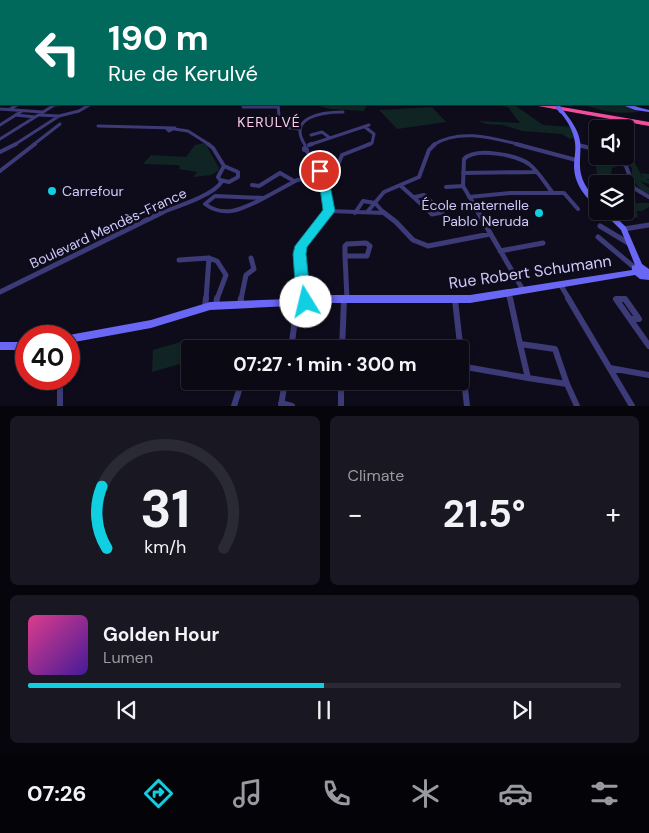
<!DOCTYPE html>
<meta charset="utf-8">
<style>
:root{--surface:#0a0914;--page:#181722;--text:#f1f3f6;--muted:#999aa0;--line:#2a2a34;--accent:#10cfe1}
body{margin:0;font-family:"DM Sans",sans-serif;background:var(--page);color:var(--text);height:100vh;display:flex;flex-direction:column;font-size:19px;white-space:nowrap}
*{box-sizing:border-box;margin:0}
p{font-size:16px;color:var(--muted)}
.icon{flex:none;width:28px;height:28px;fill:none;stroke:currentColor;stroke-width:2;stroke-linecap:round;stroke-linejoin:round}
.map{position:relative;height:406px;overflow:hidden}
.details{display:flex;flex-direction:column;gap:10px;padding:10px;background:#06050b;flex:1}
.details>*{flex:none}
.top-card{position:absolute;left:0px;top:0px;width:650px;height:105px;box-shadow:0 1px 4px #0004,0 0 0 1px var(--line);background:#00695c;color:#fff;overflow:hidden}
.controls{position:absolute;left:589px;top:120px;display:grid;gap:10px}
.controls a{display:grid;place-items:center;width:45px;height:45px;border-radius:5px;background:var(--surface);box-shadow:0 1px 4px #0004,0 0 0 1px var(--line);font-size:25px}
.speed{position:absolute;left:15px;top:325px;display:flex;gap:10px;font-size:25px;font-weight:700;text-align:center}
.speed>*{display:grid;place-content:center;width:65px;height:65px;border-radius:50%;background:var(--surface);box-shadow:0 1px 4px #0004,0 0 0 1px var(--line);line-height:1}
.speed .limit{border:8px solid #d22;background:#fff;color:#111}
.pin{position:absolute;display:grid;place-items:center;width:42px;height:42px;color:#fff;margin:-21px;border:2px solid #fff;border-radius:50%;box-shadow:0 1px 5px #0007}
.me{position:absolute;width:55px;margin:-28px;rotate:351deg;stroke-linejoin:round;filter:drop-shadow(0 0 4px #0008)}
.turn{display:flex;align-items:center;gap:18px;height:105px;padding:0 25px;font-size:22px}
.turn .icon{width:65px;height:65px;stroke-width:2.5}
.turn b{display:block;font-size:35px;line-height:42px}
.big{font-size:38px;font-weight:700;line-height:1.1}
.details .widget{flex:1;display:flex;flex-direction:column;justify-content:center;gap:8px;min-width:0;padding:0 18px;border-radius:8px;background:var(--page)}
.details .dial{align-items:center;gap:0}
.dial svg{height:130px;overflow:visible;fill:none;stroke:var(--line);stroke-width:7;stroke-linecap:round;text-anchor:middle}
.dial text{fill:var(--text);stroke:none}
.song{display:flex;align-items:center;gap:15px}
.cover{width:60px;height:60px;border-radius:8px;background:linear-gradient(135deg,hsl(330 70% 55%),hsl(260 70% 35%))}
.played{height:5px;border-radius:2px;background:linear-gradient(90deg,var(--accent) 50%,var(--line) 50%)}
.keys{display:flex;justify-content:space-around;direction:ltr}
.heat{display:flex;justify-content:space-between;align-items:center;font-size:28px;direction:ltr}
.details .tiles{flex:1;display:grid;gap:10px;grid-template-columns:1fr 1fr}
.widget:last-child{grid-column:span 2}
.trip{position:absolute;left:181px;top:340px;width:288px;height:50px;border-radius:5px;background:var(--surface);box-shadow:0 1px 4px #0004,0 0 0 1px var(--line);font-weight:700;line-height:50px;text-align:center}
.dock{display:flex;height:80px;justify-content:space-around;align-items:center;background:#040408;color:var(--muted)}
.dock .icon{width:35px;height:35px}
.dock .selected{color:var(--accent)}
.dock b{font-size:22px;color:var(--text)}
.map>svg:first-child{display:block}
.green{fill:#102423}
.lines{fill:none;stroke-linecap:round;stroke-linejoin:round}
.street-far3{stroke:#3c3a77;stroke-width:3}
.street-far2{stroke:#3c3a77;stroke-width:4}
.street-far1{stroke:#3c3a77;stroke-width:5}
.street{stroke:#3c3a77;stroke-width:6}
.secondary{fill:#6967f4;fill-rule:evenodd}
.highway{fill:#f34d9e;fill-rule:evenodd}
.secondary-bridge{stroke:#6967f4;stroke-width:4.5}
.route{fill:#10cfe1;stroke:#0a8792}
.poi-dot{fill:#10cfe1;stroke:#0e0c1b;stroke-width:2}
.labels{text-anchor:middle;dominant-baseline:central;stroke-width:5;stroke-linejoin:round;paint-order:stroke}
.far-quarter-label{font-size:14px;letter-spacing:1px;fill:#fbcbea;stroke:#0e0c1b}
.poi-label{font-size:14px;fill:#cfc9fb;stroke:#0e0c1b;text-anchor:start}
.street-label{font-size:14px;fill:#cfc9fb;stroke:#0e0c1b}
.near-street-label{font-size:16px;fill:#cfc9fb;stroke:#0e0c1b}
</style>
<div class="map">
<svg width="649" height="406" viewBox="0 0 649 406">
<rect width="100%" height="100%" fill="#0e0c1b"/>
<!-- green -->
<path class="green" d="M312 104H367L364 111 330 109Z
M487 104H513L543 125 572 127 576 137 570 139 562 134 522 131 503 125 486 124 479 121 520 123 508 107Z
M583 104H620L639 112C618 114 602 112 583 104Z
M432 107 446 122 397 129 379 110Z
M205 143 219 168 218 171 211 175 193 177 197 172 179 169 180 167 178 165 143 164 151 155 186 157 195 145Z
M591 149 597 151 598 156 615 164V168L612 167 611 177 620 181 614 180 615 184H600C595 172 597 160 591 149Z
M625 155 635 163 643 179 641 173 649 174V179H645L649 180V184L640 181 649 188V195L642 191 631 179 632 169 628 162 629 160 622 156Z
M625 194 636 203H649V207L642 211H637L638 217 624 220 615 212 625 211Z
M191 339 190 361 152 372 153 350Z"/>
<g class="lines">
<!-- street-far3 -->
<path class="street-far3" d="M278 104 279 116 275 126 299 129
M54 105 70 104
M243 107H278
M0 109 43 112
M10 109 19 104
M16 115 35 117
M39 115 59 116
M259 118 279 116
M0 125 22 111
M98 126 175 128 169 131 166 128
M365 127 374 134 372 143 367 145
M174 129 188 131 210 145
M311 135 322 132 330 138
M0 139 56 104
M14 145 59 116 79 111 91 104
M33 145 60 124
M305 145C287 117 322 112 343 112
M309 145 369 125
M433 145C459 128 493 138 521 145"/>
<!-- street-far2 -->
<path class="street-far2" d="M208 144 213 148 224 166
M516 144 576 160
M309 145 312 144
M578 145 598 150
M304 148H306L307 150H304Z
M306 150 323 177 329 211 327 213
M0 152 16 144
M615 156 626 166 634 188 649 197
M224 166 238 172V177L229 182 220 180 218 177Z
M0 171 35 144
M463 173 535 172
M321 174 338 165 342 155 370 144
M252 185 259 186 280 173 294 181
M401 186 431 213
M446 187 463 186
M215 196 264 198C244 208 225 219 205 204Z
M415 197 424 195 442 212 435 213
M469 197 511 193H564L578 209
M264 198 297 180 323 177
M329 211 385 213
M368 211 384 192 419 177 429 150 435 144
M160 213C176 207 215 195 222 181
M355 213 363 201 375 203 383 212
M479 213 463 186 464 159C476 147 516 155 529 164 538 171 545 183 552 192"/>
<!-- street-far1 -->
<path class="street-far1" d="M383 212 396 222 413 240 428 246 490 234
M430 212 432 214 442 212
M478 212 523 290
M600 226 630 244
M624 229 649 225
M598 237 635 268
M366 243 370 246 367 256H345V246L347 244Z
M500 251 543 243
M345 256 347 299
M209 258 217 261 226 275 217 299
M179 260 209 258 206 299
M560 284 569 299
M0 292 163 212
M507 293 510 299
M304 297 300 254 301 245 328 212
M241 299 246 275 254 269 251 258"/>
<!-- street -->
<path class="street" d="M347 298V300
M510 298 520 344
M568 298 632 406
M616 299H625L639 319H630Z
M455 300 467 406
M240 304 241 298
M216 305 217 298
M205 307 206 298
M630 319 649 346
M520 344 555 349 567 384 528 378Z
M342 346 357 349
M291 349 297 305
M342 349 344 300
M460 366 528 378
M610 368 649 375
M60 379V406
M341 381V406
M567 384 577 406
M281 403 292 406
M234 406 242 381
M281 406 285 381"/>
<!-- secondary -->
<path class="secondary" d="M0 78H1V80H0Z
M620 104C629 103 639 108 649 110V112L635 110Z
M559 110H563C570 119 578 129 580 141 581 148 580 155 580 161 579 178 586 189 598 200V206C584 198 574 182 574 166 574 157 577 148 574 138 572 128 566 119 559 111Z
M602 211H609L626 227 642 264 649 269V280L640 279 635 275 470 303H311C309 306 306 307 302 305 299 310 293 309 290 306L210 310 151 328 69 343V336H66L69 335 151 320 210 302 290 299 295 296H300L305 294 310 295H470L632 270V266L635 265 621 230Z
M0 342H26V350H0Z"/>
<!-- highway -->
<path class="highway" d="M535 104H545L649 122V126L538 106Z"/>
<!-- secondary-bridge -->
<path class="secondary-bridge" d="M556 104 561 111"/>
</g>
<!-- sky -->
<linearGradient id="sky" x2="0" y2="1"><stop stop-color="#08070f"/><stop offset="0.45" stop-color="#30344a"/><stop offset="1" stop-color="#30344a" stop-opacity="0"/></linearGradient>
<rect width="649" height="104" fill="url(#sky)"/>
<!-- route -->
<path class="route" d="M320 168 323 169 329 180 335 211 307 247 306 254 310 293 315 299 311 306 306 308 301 306 296 296 293 254 295 246 323 210 319 180 315 171Z"/>
<!-- markers -->
<g class="poi-dot">
<circle cx="52" cy="191" r="5"/>
<circle cx="539" cy="213" r="5"/>
</g>
<g class="labels">
<!-- far-quarter labels -->
<g class="far-quarter-label">
<text x="269" y="122">KERULVÉ</text>
</g>
<!-- poi labels -->
<g class="poi-label">
<text x="62" y="191">Carrefour</text>
<text x="529" y="205" text-anchor="end">École maternelle<tspan x="529" dy="16">Pablo Neruda</tspan></text>
</g>
<!-- street labels -->
<g class="street-label">
<text transform="translate(108 228) rotate(-25)">Boulevard Mendès-France</text>
</g>
<!-- near-street labels -->
<g class="near-street-label">
<text transform="translate(530 272) rotate(-8)">Rue Robert Schumann</text>
</g>
</g>
</svg>
<div class="controls">
<a><svg class="icon" aria-label="sound" viewBox="0 0 24 24"><path d="M4 9h4l5-4v14l-5-4H4zM17 9q2 3 0 6"/></svg></a>
<a><svg class="icon" aria-label="layers" viewBox="0 0 24 24"><path d="M12 4l9 5-9 5-9-5zM3 14l9 5 9-5"/></svg></a>
</div>
<div class="speed"><div class="limit">40</div></div>
<div class="pin" style="left:320px;top:171px;background:#d93025"><svg class="icon" aria-label="arrive" viewBox="0 0 24 24"><path d="M6 21V4h12l-3 4 3 4H6"/></svg></div>
<svg class="me" style="left:306px;top:302px" viewBox="-20 -20 40 40"><circle r="19" fill="#fff"/><path d="M0-13L10 11 0 6-10 11z" fill="#10cfe1"/></svg>
<div class="trip">07:27 · 1 min · 300 m</div>
<div class="top-card">
<div class="turn"><svg class="icon" aria-label="left" viewBox="0 0 24 24"><path d="M17 20v-9H6M10 6l-5 5 5 5"/></svg><div><b>190 m</b>Rue de Kerulvé</div></div>
</div>
</div>
<section class="details">
<div class="tiles">
<div class="widget dial"><svg viewBox="0 0 100 80">
<path d="M14 69A42 42 0 1 1 86 69"/>
<path d="M14 69A42 42 0 0 1 11 31" stroke="#10cfe1"/>
<text x="50" y="56" font-size="32" font-weight="700">31</text>
<text x="50" y="72" font-size="11">km/h</text>
</svg></div>
<div class="widget"><p>Climate</p>
<div class="heat"><a>−</a><b class="big">21.5°</b><a>+</a></div>
</div>
<div class="widget">
<div class="song"><i class="cover"></i><div><b>Golden Hour</b><p>Lumen</p></div></div>
<div class="played"></div>
<div class="keys"><svg class="icon" aria-label="previous" viewBox="0 0 24 24"><path d="M18 5L8 12l10 7zM5 5v14"/></svg><svg class="icon" aria-label="pause" viewBox="0 0 24 24"><path d="M8 5v14M16 5v14"/></svg><svg class="icon" aria-label="next" viewBox="0 0 24 24"><path d="M6 5l10 7-10 7zM19 5v14"/></svg></div>
</div>
</div>
</section>
<nav class="dock">
<b>07:26</b>
<svg class="icon selected" aria-label="directions" viewBox="0 0 24 24"><path d="M12 3l9 9-9 9-9-9zM9 14v-3h6M13 9l2 2-2 2"/></svg>
<svg class="icon" aria-label="music" viewBox="0 0 24 24"><path d="M9 18V5l10-2v13"/><circle cx="6" cy="18" r="3"/><circle cx="16" cy="16" r="3"/></svg>
<svg class="icon" aria-label="phone" viewBox="0 0 24 24"><path d="M5 4h4l2 5-3 2q2 4 5 5l2-3 5 2v4C11 20 4 13 5 4z"/></svg>
<svg class="icon" aria-label="climate" viewBox="0 0 24 24"><path d="M12 3v18M4 7l16 10M4 17L20 7"/></svg>
<svg class="icon" aria-label="car" viewBox="0 0 24 24"><path d="M5 17H2v-5l4-1 3-4h7l3 4 3 1v5h-3M9 17h6M6 11h13"/><circle cx="7" cy="17" r="2"/><circle cx="17" cy="17" r="2"/></svg>
<svg class="icon" aria-label="filters" viewBox="0 0 24 24"><path d="M4 7h16M4 17h16"/><circle cx="9" cy="7" r="2"/><circle cx="15" cy="17" r="2"/></svg>
</nav>
